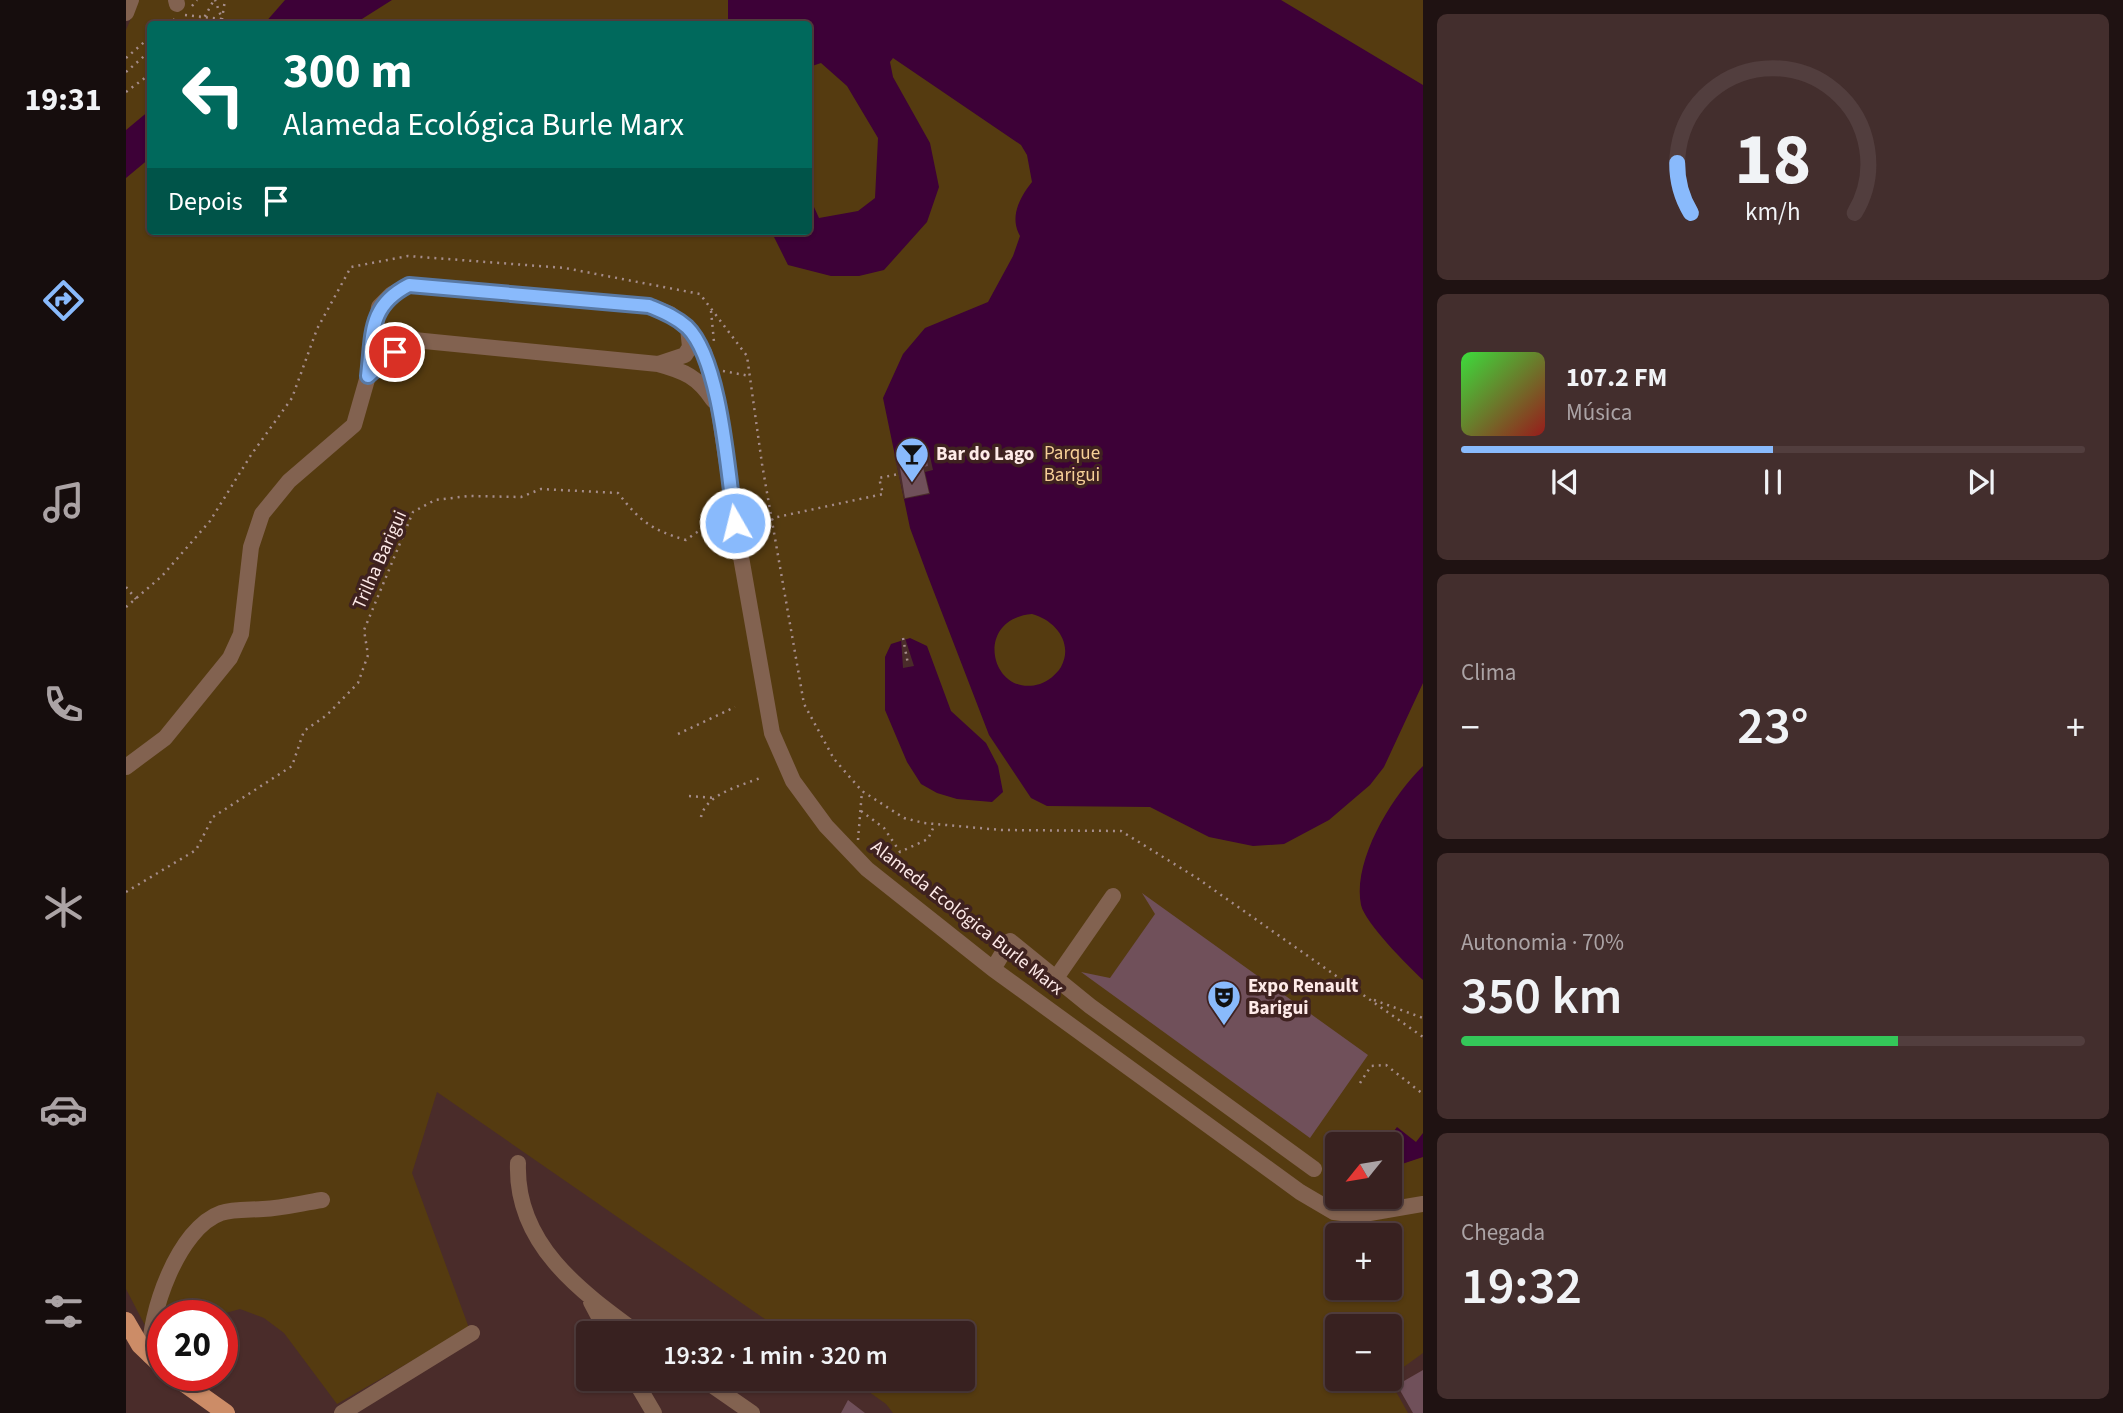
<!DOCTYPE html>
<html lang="pt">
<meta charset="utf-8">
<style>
:root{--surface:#382120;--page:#432e2d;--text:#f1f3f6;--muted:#aba3a5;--line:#523e3e;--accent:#89bafc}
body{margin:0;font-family:"Source Sans 3",sans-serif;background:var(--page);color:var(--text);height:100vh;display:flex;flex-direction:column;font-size:26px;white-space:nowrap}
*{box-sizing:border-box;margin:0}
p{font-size:23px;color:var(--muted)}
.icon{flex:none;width:38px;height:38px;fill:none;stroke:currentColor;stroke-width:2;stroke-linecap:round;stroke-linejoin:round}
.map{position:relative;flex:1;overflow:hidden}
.drawer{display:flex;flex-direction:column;gap:14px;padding:14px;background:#1f1212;width:700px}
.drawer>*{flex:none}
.guide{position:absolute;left:21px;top:21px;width:665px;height:214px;border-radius:7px;box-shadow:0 2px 5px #0004,0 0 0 2px var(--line);background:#00695c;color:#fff;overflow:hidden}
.needle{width:46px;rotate:240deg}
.buttons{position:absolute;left:1199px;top:1132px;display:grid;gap:14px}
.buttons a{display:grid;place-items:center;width:77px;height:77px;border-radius:7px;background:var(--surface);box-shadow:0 2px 5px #0004,0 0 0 2px var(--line);font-size:35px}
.speed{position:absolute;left:21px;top:1300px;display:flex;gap:14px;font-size:35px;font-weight:700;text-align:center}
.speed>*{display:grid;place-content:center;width:91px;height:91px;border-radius:50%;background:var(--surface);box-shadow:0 2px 5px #0004,0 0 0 2px var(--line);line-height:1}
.speed .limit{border:10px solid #d22;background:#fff;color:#111}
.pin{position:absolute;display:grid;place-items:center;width:60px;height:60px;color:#fff;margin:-30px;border:4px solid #fff;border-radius:50%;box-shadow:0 2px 7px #0007}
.me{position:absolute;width:77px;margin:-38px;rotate:352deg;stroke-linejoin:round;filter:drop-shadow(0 0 5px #0008)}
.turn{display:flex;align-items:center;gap:24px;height:147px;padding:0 21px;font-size:32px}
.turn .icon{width:91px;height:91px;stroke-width:2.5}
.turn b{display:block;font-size:49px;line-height:60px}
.then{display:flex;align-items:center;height:66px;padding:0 21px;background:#0003;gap:14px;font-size:26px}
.big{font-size:52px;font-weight:600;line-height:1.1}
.drawer .widget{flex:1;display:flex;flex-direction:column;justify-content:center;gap:10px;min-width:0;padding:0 24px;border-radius:10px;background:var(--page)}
.drawer .dial{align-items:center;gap:0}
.dial svg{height:182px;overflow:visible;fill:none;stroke:var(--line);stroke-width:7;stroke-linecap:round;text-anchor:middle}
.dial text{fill:var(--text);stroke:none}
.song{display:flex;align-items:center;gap:21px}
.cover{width:84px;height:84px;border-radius:10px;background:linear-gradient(135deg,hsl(120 70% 55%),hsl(0 70% 35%))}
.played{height:7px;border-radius:4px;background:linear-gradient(90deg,var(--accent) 50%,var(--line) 50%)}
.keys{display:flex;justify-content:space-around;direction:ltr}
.heat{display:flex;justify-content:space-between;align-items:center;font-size:38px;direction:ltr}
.charge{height:10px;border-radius:5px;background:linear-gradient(90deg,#34c759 70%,var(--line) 0)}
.trip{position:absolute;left:450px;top:1321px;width:399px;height:70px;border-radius:7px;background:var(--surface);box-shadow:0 2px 5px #0004,0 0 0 2px var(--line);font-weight:600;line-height:70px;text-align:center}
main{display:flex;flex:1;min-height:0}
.dock{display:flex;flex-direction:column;width:126px;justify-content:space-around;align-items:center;background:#160d0d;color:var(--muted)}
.dock .icon{width:49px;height:49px}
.dock .on{color:var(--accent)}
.dock b{font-size:32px;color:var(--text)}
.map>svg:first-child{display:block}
.green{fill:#553b10;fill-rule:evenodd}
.water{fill:#3d0137;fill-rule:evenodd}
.pier{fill:#4a2c2a}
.building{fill:#70505a}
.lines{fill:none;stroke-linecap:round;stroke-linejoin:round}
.path{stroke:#a58c8a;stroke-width:2.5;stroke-dasharray:2 5;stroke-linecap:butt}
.minor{stroke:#826250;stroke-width:16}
.major{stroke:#cc8c67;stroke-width:18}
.route-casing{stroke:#5979a4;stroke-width:18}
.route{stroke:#89bafc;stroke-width:12}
.labels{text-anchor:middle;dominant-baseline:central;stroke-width:7;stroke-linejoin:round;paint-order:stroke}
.park-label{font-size:19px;fill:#f6cf97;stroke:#3f2220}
.poi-label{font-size:19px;font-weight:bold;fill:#feeae8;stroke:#3f2220;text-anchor:start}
.street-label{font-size:19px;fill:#feeae8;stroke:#3f2220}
</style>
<main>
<nav class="dock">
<b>19:31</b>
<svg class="icon on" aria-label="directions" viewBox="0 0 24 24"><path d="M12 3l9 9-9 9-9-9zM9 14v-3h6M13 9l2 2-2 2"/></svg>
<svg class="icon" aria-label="music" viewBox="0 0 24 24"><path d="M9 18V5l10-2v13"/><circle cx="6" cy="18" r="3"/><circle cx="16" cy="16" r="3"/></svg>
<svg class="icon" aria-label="phone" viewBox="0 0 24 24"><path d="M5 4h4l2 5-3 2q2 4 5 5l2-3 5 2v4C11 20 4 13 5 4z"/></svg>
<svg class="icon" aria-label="climate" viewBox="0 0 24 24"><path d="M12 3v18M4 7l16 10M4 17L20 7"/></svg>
<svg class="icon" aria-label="car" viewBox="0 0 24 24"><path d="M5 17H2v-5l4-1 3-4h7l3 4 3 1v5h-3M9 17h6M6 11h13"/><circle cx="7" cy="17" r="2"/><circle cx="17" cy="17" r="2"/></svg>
<svg class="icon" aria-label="filters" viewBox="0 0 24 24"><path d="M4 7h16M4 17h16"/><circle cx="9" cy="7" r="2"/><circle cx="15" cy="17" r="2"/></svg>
</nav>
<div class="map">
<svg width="1297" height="1413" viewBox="0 0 1297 1413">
<rect width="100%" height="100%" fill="#4a2c2a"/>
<!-- green -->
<path class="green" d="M13 0H1297V1353L1264 1377V1326H1211V1379H1263L1282 1413H767L760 1404 725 1379H836V1334L659 1333 311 1092 286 1173 343 1328 211 1404 158 1333 138 1318 114 1309 89 1316H37V1330L23 1333 0 1289V30ZM24 24H682V231H24ZM1211 1144H1264V1197H1211ZM1211 1236H1264V1288H1211Z"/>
<!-- water -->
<path class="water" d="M159 0H266L228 24H138Z
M602 0H1155L1297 85V683L1258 767 1244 785 1203 820 1158 844 1127 846 1083 837 1024 807 921 806 905 798 863 735 801 574 784 528 757 398 777 354 799 328 862 302 887 256 894 236C883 217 894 197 906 182L901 155 895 145 767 58 764 62 767 77 804 143 813 187 801 222 758 270 733 276H705L662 265 647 235 641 231H682L683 196 693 218 732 211 749 198 752 138 721 86 695 63 683 67 682 24H602ZM906 614C929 620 948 643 935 667 930 675 922 681 914 684 865 699 846 619 906 614Z
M24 110V158L0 178V130Z
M784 638 801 646 825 711 860 743 872 766 877 792 866 802 831 799 811 793 795 784 781 762 759 710V657L765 644Z
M1297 766V980C1283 967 1239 923 1235 905 1226 861 1266 796 1297 766Z
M1271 1127 1290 1142 1297 1133V1157L1264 1168V1147L1268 1149 1276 1137 1268 1131Z"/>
<!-- pier -->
<path class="pier" d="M802 447 807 470 799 472 804 494 778 499 768 454Z
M775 638H779L788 666 777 668Z"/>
<!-- building -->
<path class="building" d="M799 450 802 466 797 467 803 493 779 498 772 456Z
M630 495 635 533 624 535 618 504 621 503 619 496Z
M1016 893 1242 1055 1184 1138 955 972 984 978 1029 914Z
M1297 1370V1413H1287L1271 1385Z
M722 1400 739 1413H715Z"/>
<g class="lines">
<!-- path -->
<path class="path" d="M66 6 71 0
M59 15 96 19 89 0
M41 24 49 19
M67 24 78 18 88 0
M90 24 96 19 99 0
M0 58 24 37
M0 72 24 51
M0 92 24 74
M585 311 588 342
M597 371 624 376
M628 549 634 546 647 518 757 494 753 478 773 474
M0 587 10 599
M0 607 36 576 84 521 125 455 166 398 191 329 225 267 282 256 439 268 574 294 621 356 636 464 678 704 708 759 736 791 778 818 798 823 875 830 995 831 1071 878 1297 1037
M777 638 782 664
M552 734 609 707
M563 796 590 798
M735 811 758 828 774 852 802 839 809 824
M575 817C580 794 614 786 634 778
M732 840 736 791
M0 892 70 850 87 817 166 766 178 731 201 715 232 683 242 655 238 630 287 512 309 500 343 496 395 497 415 489 492 493C514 521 525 530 560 540L581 525H595
M1248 1000 1297 1018
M1234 1083 1245 1066 1260 1065 1297 1094"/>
<!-- minor -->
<path class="minor" d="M50 0 51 4
M0 13 5 0
M249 321 255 333 268 338 532 364C558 371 572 377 587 400
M532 364 559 355 564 347 562 328
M242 376 289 339
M0 767 39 738 104 658 115 634 125 547 136 514 163 481 228 425 242 376 253 307 266 294 283 285 523 306 544 314 561 328 578 352 593 411 615 557 646 733 667 781 700 826 741 869 867 969 1174 1192 1208 1212 1232 1215 1297 1204
M867 969 884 941 964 1006 1188 1169
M930 978 987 896
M392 1163C389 1244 454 1291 513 1334
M465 1302 482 1334
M24 1356C22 1315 52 1228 95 1213 107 1209 124 1210 137 1209 157 1208 176 1203 196 1200
M508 1379 528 1413
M577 1379 626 1413
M216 1413 346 1333"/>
<!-- major -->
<path class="major" d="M0 1321 14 1345 37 1367
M48 1376 100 1413"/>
</g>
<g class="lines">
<!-- route casing -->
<g class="route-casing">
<path id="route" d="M269 352 242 376C247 334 242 306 283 285L523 306C537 312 550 317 561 327 595 360 602 475 609 523"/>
</g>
<!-- route -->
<use href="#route" class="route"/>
</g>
<!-- icons -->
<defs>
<g id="bar-pin" transform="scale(1.75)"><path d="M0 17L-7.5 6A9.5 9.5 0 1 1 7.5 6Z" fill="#89bafc" stroke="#3f2220"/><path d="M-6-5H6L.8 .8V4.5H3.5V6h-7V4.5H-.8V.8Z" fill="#111"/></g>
<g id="theatre-pin" transform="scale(1.75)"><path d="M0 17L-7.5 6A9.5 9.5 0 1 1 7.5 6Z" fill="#89bafc" stroke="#3f2220"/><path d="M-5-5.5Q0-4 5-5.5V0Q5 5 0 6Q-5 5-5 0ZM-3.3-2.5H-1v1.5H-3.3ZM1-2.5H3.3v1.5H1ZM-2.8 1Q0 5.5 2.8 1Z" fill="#111"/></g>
</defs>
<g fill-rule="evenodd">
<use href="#bar-pin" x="786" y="454"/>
<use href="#theatre-pin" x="1098" y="997"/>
</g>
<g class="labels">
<!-- park labels -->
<g class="park-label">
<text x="946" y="453">Parque<tspan x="946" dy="22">Barigui</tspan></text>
</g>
<!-- poi labels -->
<g class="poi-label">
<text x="810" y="454">Bar do Lago</text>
<text x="1122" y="986">Expo Renault<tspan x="1122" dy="22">Barigui</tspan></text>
</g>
<!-- street labels -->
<g class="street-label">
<text transform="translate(254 560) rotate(-66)">Trilha Barigui</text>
<text transform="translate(841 918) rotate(38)">Alameda Ecológica Burle Marx</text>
</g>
</g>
</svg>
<div class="buttons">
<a><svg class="needle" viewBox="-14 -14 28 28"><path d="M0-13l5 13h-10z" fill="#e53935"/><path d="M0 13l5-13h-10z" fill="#aba3a5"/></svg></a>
<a>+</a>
<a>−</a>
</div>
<div class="speed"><div class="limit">20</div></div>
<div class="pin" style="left:269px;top:352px;background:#d93025"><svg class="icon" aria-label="arrive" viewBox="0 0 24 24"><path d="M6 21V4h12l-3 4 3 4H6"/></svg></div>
<svg class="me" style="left:609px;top:523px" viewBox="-20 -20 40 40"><circle r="17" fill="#89bafc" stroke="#fff" stroke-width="3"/><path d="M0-11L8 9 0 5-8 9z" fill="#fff"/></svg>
<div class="trip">19:32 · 1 min · 320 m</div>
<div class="guide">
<div class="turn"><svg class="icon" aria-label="left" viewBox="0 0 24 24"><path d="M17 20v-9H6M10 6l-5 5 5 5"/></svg><div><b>300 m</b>Alameda Ecológica Burle Marx</div></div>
<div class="then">Depois<svg class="icon" aria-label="arrive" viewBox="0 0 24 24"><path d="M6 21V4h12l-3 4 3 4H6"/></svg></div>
</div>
</div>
<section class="drawer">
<div class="widget dial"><svg viewBox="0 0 100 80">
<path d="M14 69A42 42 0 1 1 86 69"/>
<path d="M14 69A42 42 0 0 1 8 47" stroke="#89bafc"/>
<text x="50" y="56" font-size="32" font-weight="700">18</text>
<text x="50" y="72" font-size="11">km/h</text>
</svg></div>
<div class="widget">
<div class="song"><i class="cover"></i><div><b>107.2 FM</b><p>Música</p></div></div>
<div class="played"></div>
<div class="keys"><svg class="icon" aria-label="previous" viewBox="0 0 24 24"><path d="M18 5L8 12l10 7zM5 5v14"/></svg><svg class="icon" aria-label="pause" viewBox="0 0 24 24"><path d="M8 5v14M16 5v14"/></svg><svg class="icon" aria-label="next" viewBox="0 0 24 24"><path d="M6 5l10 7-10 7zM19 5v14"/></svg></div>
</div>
<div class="widget"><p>Clima</p>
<div class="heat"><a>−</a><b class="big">23°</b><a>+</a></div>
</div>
<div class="widget"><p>Autonomia · 70%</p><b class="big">350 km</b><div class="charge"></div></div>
<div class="widget"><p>Chegada</p><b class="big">19:32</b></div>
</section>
</main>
